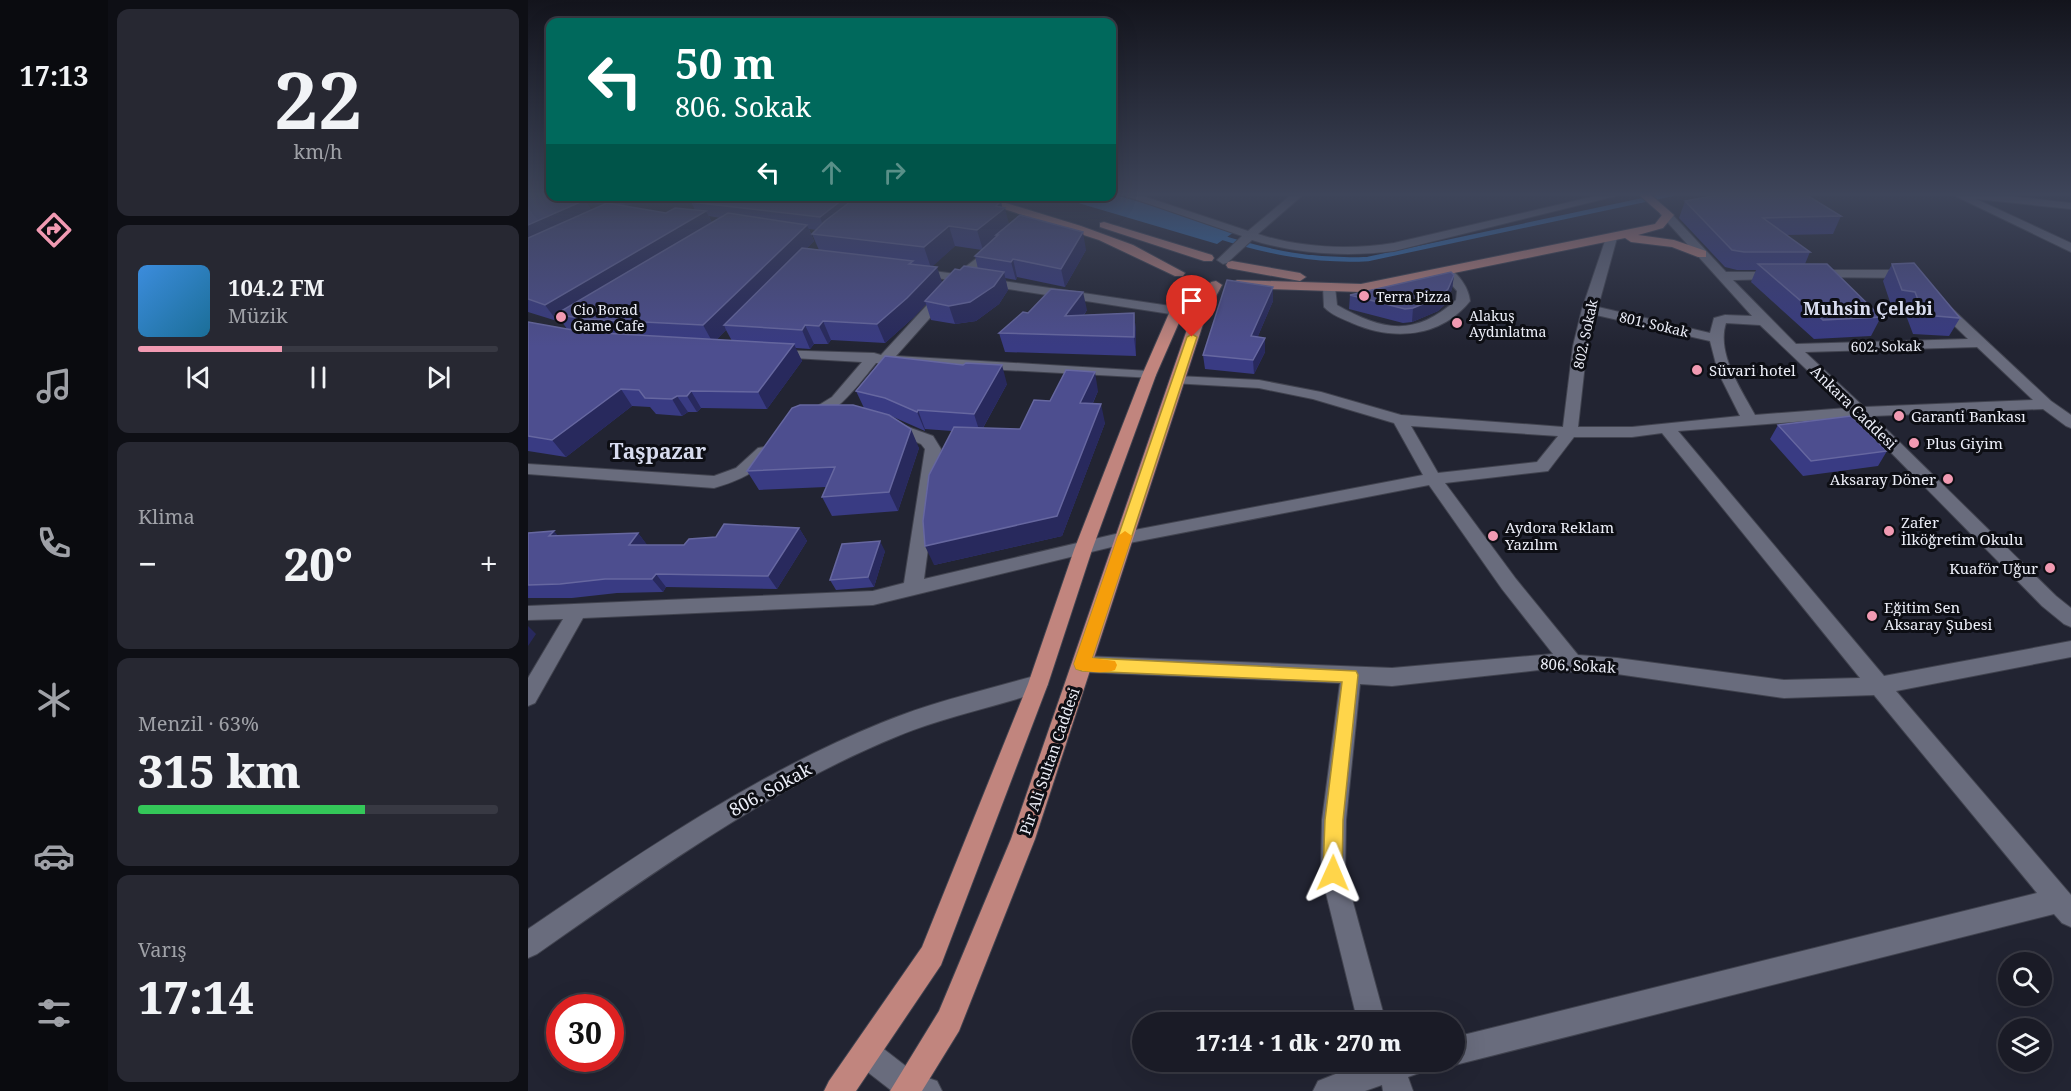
<!DOCTYPE html>
<html lang="tr">
<meta charset="utf-8">
<style>
:root{--surface:#1a1b26;--page:#272832;--text:#f1f3f6;--muted:#9fa1a7;--line:#383943;--accent:#f19ab2}
body{margin:0;font-family:"Noto Serif",serif;background:var(--page);color:var(--text);height:100vh;display:flex;flex-direction:column;font-size:22px;white-space:nowrap}
*{box-sizing:border-box;margin:0}
p{font-size:20px;color:var(--muted)}
.icon{flex:none;width:33px;height:33px;fill:none;stroke:currentColor;stroke-width:2;stroke-linecap:round;stroke-linejoin:round}
.map{position:relative;flex:1;overflow:hidden}
.sheet{display:flex;flex-direction:column;gap:9px;padding:9px;background:#0e0f15;width:420px}
.sheet>*{flex:none}
.hud{position:absolute;left:18px;top:18px;width:570px;height:183px;border-radius:12px;box-shadow:0 6px 24px #0002,0 0 0 2px var(--line);background:#00695c;color:#fff;overflow:hidden}
.buttons{position:absolute;left:1470px;top:952px;display:grid;gap:12px}
.buttons a{display:grid;place-items:center;width:54px;height:54px;border-radius:50%;background:var(--surface);box-shadow:0 6px 24px #0002,0 0 0 2px var(--line);font-size:30px}
.speed{position:absolute;left:18px;top:994px;display:flex;gap:12px;font-size:30px;font-weight:700;text-align:center}
.speed>*{display:grid;place-content:center;width:78px;height:78px;border-radius:50%;background:var(--surface);box-shadow:0 6px 24px #0002,0 0 0 2px var(--line);line-height:1}
.speed .limit{border:9px solid #d22;background:#fff;color:#111}
.pin{position:absolute;display:grid;place-items:center;width:51px;height:51px;color:#fff;margin:-62px -26px;border-radius:50% 50% 50% 0;rotate:-45deg;box-shadow:0 0 6px #0007}
.pin .icon{rotate:45deg}
.me{position:absolute;width:66px;margin:-33px;rotate:1deg;stroke-linejoin:round;filter:drop-shadow(0 0 4px #0008)}
.turn{display:flex;align-items:center;gap:21px;height:126px;padding:0 30px;font-size:27px}
.turn .icon{width:78px;height:78px;stroke-width:2.5}
.turn b{display:block;font-size:42px;line-height:51px}
.lanes{display:flex;align-items:center;height:57px;padding:0 30px;background:#0003;justify-content:center;gap:30px;direction:ltr}
.lanes .off{opacity:.35}
.big{font-size:45px;font-weight:800;line-height:1.1}
.sheet .widget{flex:1;display:flex;flex-direction:column;justify-content:center;gap:9px;min-width:0;padding:0 21px;border-radius:12px;background:var(--page)}
.sheet .dial{align-items:center;gap:0}
.dial b{font-size:78px;line-height:1}
.song{display:flex;align-items:center;gap:18px}
.cover{width:72px;height:72px;border-radius:9px;background:linear-gradient(135deg,hsl(210 70% 55%),hsl(200 70% 35%))}
.played{height:6px;border-radius:3px;background:linear-gradient(90deg,var(--accent) 40%,var(--line) 40%)}
.keys{display:flex;justify-content:space-around;direction:ltr}
.heat{display:flex;justify-content:space-between;align-items:center;font-size:33px;direction:ltr}
.charge{height:9px;border-radius:4px;background:linear-gradient(90deg,#34c759 63%,var(--line) 0)}
.trip{position:absolute;left:604px;top:1012px;width:333px;height:60px;border-radius:30px;background:var(--surface);box-shadow:0 6px 24px #0002,0 0 0 2px var(--line);font-weight:800;line-height:60px;text-align:center}
main{display:flex;flex:1;min-height:0}
.menu{display:flex;flex-direction:column;width:108px;justify-content:space-around;align-items:center;background:#0a0b0f;color:var(--muted)}
.menu .icon{width:42px;height:42px}
.menu .current{color:var(--accent)}
.menu b{font-size:27px;color:var(--text)}
.map>svg:first-child{display:block}
.water{fill:#3272b8}
.lines{fill:none;stroke-linecap:round;stroke-linejoin:round}
.stream{stroke:#3272b8;stroke-width:4.5}
.minor-casing{stroke:#41434f;stroke-width:2}
.major-casing{stroke:#41434f;stroke-width:2}
.minor{fill:#696c7d;fill-rule:evenodd}
.major{fill:#c1857e;fill-rule:evenodd}
.wall{fill:#393b83;fill-rule:evenodd}
.shaded-wall{fill:#28295d}
.building{fill:#4d4e8f;stroke:#6667a0;stroke-width:1.5}
.route{fill:#ffd54a;stroke:#a68a30;stroke-width:1.5}
.slow{fill:#f59e0b}
.poi-dot{fill:#f19ab2;stroke:#0d0e14;stroke-width:2}
.labels{text-anchor:middle;dominant-baseline:central;stroke-width:6;stroke-linejoin:round;paint-order:stroke}
.far-poi-label{font-size:14px;fill:#eceef8;stroke:#0d0e14;text-anchor:start}
.far-street-label{font-size:14px;fill:#eceef8;stroke:#0d0e14}
.poi-label{font-size:15px;fill:#eceef8;stroke:#0d0e14;text-anchor:start}
.street-label{font-size:15px;fill:#eceef8;stroke:#0d0e14}
.far-district-label{font-size:18px;font-weight:bold;fill:#d8dcef;stroke:#0d0e14}
.near-street-label{font-size:18px;fill:#eceef8;stroke:#0d0e14}
.district-label{font-size:21px;font-weight:bold;fill:#d8dcef;stroke:#0d0e14}
</style>
<main>
<nav class="menu">
<b>17:13</b>
<svg class="icon current" aria-label="directions" viewBox="0 0 24 24"><path d="M12 3l9 9-9 9-9-9zM9 14v-3h6M13 9l2 2-2 2"/></svg>
<svg class="icon" aria-label="music" viewBox="0 0 24 24"><path d="M9 18V5l10-2v13"/><circle cx="6" cy="18" r="3"/><circle cx="16" cy="16" r="3"/></svg>
<svg class="icon" aria-label="phone" viewBox="0 0 24 24"><path d="M5 4h4l2 5-3 2q2 4 5 5l2-3 5 2v4C11 20 4 13 5 4z"/></svg>
<svg class="icon" aria-label="climate" viewBox="0 0 24 24"><path d="M12 3v18M4 7l16 10M4 17L20 7"/></svg>
<svg class="icon" aria-label="car" viewBox="0 0 24 24"><path d="M5 17H2v-5l4-1 3-4h7l3 4 3 1v5h-3M9 17h6M6 11h13"/><circle cx="7" cy="17" r="2"/><circle cx="17" cy="17" r="2"/></svg>
<svg class="icon" aria-label="filters" viewBox="0 0 24 24"><path d="M4 7h16M4 17h16"/><circle cx="9" cy="7" r="2"/><circle cx="15" cy="17" r="2"/></svg>
</nav>
<section class="sheet">
<div class="widget dial"><b>22</b><p>km/h</p></div>
<div class="widget">
<div class="song"><i class="cover"></i><div><b>104.2 FM</b><p>Müzik</p></div></div>
<div class="played"></div>
<div class="keys"><svg class="icon" aria-label="previous" viewBox="0 0 24 24"><path d="M18 5L8 12l10 7zM5 5v14"/></svg><svg class="icon" aria-label="pause" viewBox="0 0 24 24"><path d="M8 5v14M16 5v14"/></svg><svg class="icon" aria-label="next" viewBox="0 0 24 24"><path d="M6 5l10 7-10 7zM19 5v14"/></svg></div>
</div>
<div class="widget"><p>Klima</p>
<div class="heat"><a>−</a><b class="big">20°</b><a>+</a></div>
</div>
<div class="widget"><p>Menzil · 63%</p><b class="big">315 km</b><div class="charge"></div></div>
<div class="widget"><p>Varış</p><b class="big">17:14</b></div>
</section>
<div class="map">
<svg width="1543" height="1091" viewBox="0 0 1543 1091">
<rect width="100%" height="100%" fill="#222432"/>
<!-- water -->
<path class="water" d="M584 194 709 230 689 244 530 197 584 196Z"/>
<g class="lines">
<!-- stream -->
<path class="stream" d="M689 236C739 252 787 262 840 259L1144 194"/>
<!-- minor casing -->
<g class="minor-casing">
<path id="minor" d="M592 194H609L720 231 764 194H776L730 234C772 248 822 250 866 243L1076 194H1096L866 251C820 257 768 254 724 240L699 263 695 264 689 260 714 236Z
M1423 194H1463L1543 203V209L1448 199 1543 243V252Z
M1136 209 1140 210 1198 272H1252L1254 275 1248 279 1205 280 1268 344 1440 339 1406 306 1408 303H1418L1523 401 1543 415V428L1538 426 1515 409 1345 416 1528 596 1543 608V627L1536 624 1514 606 1328 417 1150 431 1356 676 1543 641V657L1368 691 1543 895V927L1534 923 1526 914 927 1065 920 1062H927V1037L1509 893 1346 695 1256 698 1089 674 1011 670 864 686 832 684 818 820 817 873 858 1023H830L793 873 794 820 812 683 554 672 547 670 544 664 547 658 554 656 864 668 1025 654 974 589 901 485 596 544 345 605 55 618 7 703 0 706V678L35 619 0 620V606L345 591 376 583 397 449 393 444 357 429 355 426 357 423H369L405 436 413 449 396 579 596 532 895 475 866 423 785 399 731 388 644 383 642 380 649 376 731 380 793 392 873 415 1035 427 1045 346 1054 309 1079 235H1087L1089 238 1070 307 1182 333 1186 318 1197 315 1224 316 1132 214V210ZM1068 315 1182 341 1190 372 1212 416 1104 427H1050L1059 346ZM1198 323 1232 325 1319 408 1227 415C1213 389 1188 353 1198 323ZM1449 347 1505 400 1336 407 1277 352ZM883 426 1030 436 1009 462 910 473ZM1134 433 1332 678 1256 680 1089 658 1050 655 988 579 917 483 1020 471 1046 437H1104Z
M466 245 470 246V252L441 276 649 307 656 311 649 315 434 282 368 356 621 371 628 375 626 378 348 363C334 380 302 425 278 419L275 416 278 413 304 397 334 362 248 357 241 353 243 350 346 353 353 355 422 280 383 274 381 271 383 268 428 274Z
M918 267C930 272 941 288 942 301 912 338 865 341 824 323 815 319 803 315 796 307L795 287 801 283 807 287 809 305C855 331 887 337 928 300L929 291 912 271Z
M1285 270H1383L1389 274 1383 278 1281 277 1279 274Z
M236 447 242 448 244 452C230 473 210 481 186 488L0 474V464L186 476 208 468 230 448Z
M510 675 517 678 520 684 517 690C469 707 418 716 370 736 240 789 124 874 9 954L0 958V929C112 853 227 774 353 723 404 702 457 690 510 675Z
M338 1039 348 1043 388 1074 409 1081 414 1091H364L328 1063 324 1053 328 1043Z
M838 1062H898L894 1072 880 1077 885 1091H855L854 1085 837 1091H785L790 1081Z"/>
</g>
<!-- major casing -->
<g class="major-casing">
<path id="major" d="M1110 194H1122L1146 215 1135 228 1110 235 1146 240 1178 251V257H1170L1144 247 1103 242 1097 238 833 292 709 288 703 284 709 280 833 284 1127 224 1134 215Z
M436 196H455L553 226 605 245 657 273 655 276H647L571 240Z
M576 222 684 255 686 258 684 261H676L572 227V223Z
M704 261 772 273 778 277 772 281 700 268 698 265 700 262Z
M658 278 664 282 656 311 628 375 564 550 520 684 413 965 328 1091H296L301 1081 394 947 500 684 546 550 614 375 642 311 652 282Z
M688 281 694 285 678 315 507 839 431 1031 394 1091H362L411 1011 483 839 664 315 683 282Z"/>
</g>
<!-- minor -->
<use href="#minor" class="minor"/>
<!-- major -->
<use href="#major" class="major"/>
</g>
<!-- wall -->
<path class="wall" d="M0 194 22 196H117L99 206 138 213 167 210 163 202 475 208 481 224 558 250 537 287 489 277 488 280 477 278 480 290 471 304 448 321 427 324 403 320 398 304 386 317 357 343 303 340 300 344H286L282 349 267 348 274 361 239 409 173 408 169 412H160L154 416 128 414 122 407 104 406 38 457 0 451V322L39 329 32 319 29 321 0 312ZM58 202 66 203 77 204 63 210ZM181 216 192 218 184 223ZM281 229 289 230 284 234 291 250 279 248 286 241ZM427 246 454 250 447 256 450 269 432 270 414 283 404 266ZM198 330 204 341 188 340Z
M1157 201 1313 216 1305 234 1258 235 1282 252 1277 264 1353 317 1343 336 1286 339 1223 282 1228 270H1209L1197 267 1151 218Z
M1364 264 1432 318 1421 336 1385 334 1376 310 1364 308 1355 281Z
M926 275 924 289 918 303 910 311 884 322 875 323 821 309 822 295Z
M745 287V301L730 336 737 352 726 374 677 369 675 355Z
M559 310 556 315 606 313 608 332V356L477 352 471 333 500 313Z
M479 384 455 428 492 429 522 401 570 391 565 403 577 423 534 536 406 565 424 431 397 429V431L363 416 391 448 370 511 304 516 294 497 298 487 231 490 219 471 336 408 328 391Z
M1250 425 1359 451 1350 466 1275 476 1242 439Z
M271 528 279 541 249 589 138 587 135 592 89 593 44 598H0V533L31 536 110 533 119 545H156L188 537Z
M357 551 346 587 308 590 302 580Z"/>
<!-- shaded-wall -->
<path class="shaded-wall" d="M92 196H117L98 207Z
M319 196H340L297 231 292 217Z
M57 200 66 215 0 246V225Z
M473 201 475 210 477 208 482 228 468 235 469 239 455 250 449 230 468 206Z
M178 211 186 227 28 314 32 319 29 321 17 305Z
M279 225 286 241 202 326 196 325 198 330 185 343 175 325Z
M421 226 427 246 403 268 396 247Z
M555 232 558 250 537 287 533 269Z
M485 259 489 277 488 280 483 262Z
M409 267 415 285 397 301 398 304 386 317 357 343 349 324Z
M476 272 480 290 471 304 448 321 427 324 421 306Z
M926 275 924 289 918 303 910 311 884 322 885 308Z
M745 287V301L724 350 723 336Z
M555 292 559 310 541 335 537 316Z
M606 313 608 332V356L606 337Z
M295 321 303 340 300 344 291 326Z
M277 325 286 344 282 349 274 330Z
M737 338V352L726 374 725 360Z
M266 344 274 361 239 409 230 392Z
M474 365 479 384 452 433 446 414Z
M567 372 570 391 556 422 552 403Z
M93 389 104 406 38 457 24 440Z
M163 391 173 408 169 412 159 396Z
M149 396 160 412 154 416 144 399Z
M573 404 577 423 534 536 406 565 397 546Z
M390 410 397 429V431L389 412Z
M383 429 391 448 370 511 361 492Z
M271 528 279 541 249 589 240 576Z
M26 531 37 544 21 536Z
M110 533 120 546 101 545Z
M352 541 357 551 346 587 340 577Z
M128 574 138 587 135 592 124 579Z
M0 626 8 634 0 646Z"/>
<!-- building -->
<path class="building" d="M0 194H22V196H37L57 200 0 225Z
M1195 194H1277L1313 216 1235 218 1282 252H1216L1204 250 1157 201Z
M172 196H319L292 217 163 202Z
M330 196H446L473 201 468 206 477 208 449 230 421 226 396 247 284 234 297 221Z
M79 203 138 213 147 208 178 211 17 305 0 299V238Z
M200 213 279 225 175 325 56 319 28 314Z
M492 215 555 232 533 269 485 259 483 262 447 256 470 235H468Z
M274 248 385 261 381 264 409 267 379 298 349 324 295 321 291 326 277 325 274 330 196 325Z
M1386 263 1432 318 1396 315 1387 292 1374 290 1364 264Z
M1230 264H1299L1353 317 1295 320Z
M436 266 476 272 466 286 442 302 421 306 397 301 427 269 432 270Z
M923 272 926 275 920 289 912 297 885 308 877 309 822 295Z
M699 280 745 287 723 336 737 338 725 360 675 355Z
M523 289 555 292 537 316 606 313V337L471 333 495 312 500 313Z
M0 322 56 332 266 344 230 392 163 391 159 396H149L144 399 117 398 111 390 93 389 24 440 0 436Z
M357 356 435 365 438 363 474 365 446 414 390 410 389 412 357 398 328 391Z
M538 370 567 372 552 403 573 404 529 516 397 546 395 521 401 475 426 427 492 429 506 400 522 401Z
M272 405H325L361 415 383 429 361 492 294 497 307 467 219 471 264 408Z
M1323 416 1359 451 1283 461 1250 425Z
M196 524 271 528 240 576 128 574 124 579H77L32 584 0 585V533L26 531 21 536 110 533 101 545H156L161 539 188 537Z
M352 541 340 577 302 580 314 544Z"/>
<!-- sky -->
<linearGradient id="sky" x2="0" y2="1"><stop stop-color="#13141c"/><stop offset="0.56" stop-color="#3e455a"/><stop offset="1" stop-color="#3e455a" stop-opacity="0"/></linearGradient>
<rect width="1543" height="347" fill="url(#sky)"/>
<!-- route -->
<path class="route" d="M664 334 669 337 564 658 828 671 830 675 815 820 814 873 811 880 805 883 798 880 795 873 797 820 814 682 554 671 548 669 546 664 659 337Z"/>
<!-- slow -->
<path class="slow" d="M597 531 604 536 564 658 587 661 589 665 587 670C576 674 559 672 548 669L546 664 590 536Z"/>
<!-- markers -->
<g class="poi-dot">
<circle cx="836" cy="296" r="6"/>
<circle cx="33" cy="317" r="6"/>
<circle cx="929" cy="323" r="6"/>
<circle cx="1169" cy="370" r="6"/>
<circle cx="1371" cy="416" r="6"/>
<circle cx="1386" cy="443" r="6"/>
<circle cx="1420" cy="479" r="6"/>
<circle cx="1361" cy="531" r="6"/>
<circle cx="965" cy="536" r="6"/>
<circle cx="1522" cy="568" r="6"/>
<circle cx="1344" cy="616" r="6"/>
</g>
<g class="labels">
<!-- far-poi labels -->
<g class="far-poi-label">
<text x="848" y="296">Terra Pizza</text>
<text x="45" y="309">Cio Borad<tspan x="45" dy="16">Game Cafe</tspan></text>
<text x="941" y="315">Alakuş<tspan x="941" dy="16">Aydınlatma</tspan></text>
</g>
<!-- far-street labels -->
<g class="far-street-label">
<text transform="translate(1126 324) rotate(13)">801. Sokak</text>
<text transform="translate(1057 334) rotate(-78)">802. Sokak</text>
<text transform="translate(1358 346) rotate(-1)">602. Sokak</text>
</g>
<!-- poi labels -->
<g class="poi-label">
<text x="1181" y="370">Süvari hotel</text>
<text x="1383" y="416">Garanti Bankası</text>
<text x="1398" y="443">Plus Giyim</text>
<text x="1408" y="479" text-anchor="end">Aksaray Döner</text>
<text x="1373" y="522">Zafer<tspan x="1373" dy="17">İlköğretim Okulu</tspan></text>
<text x="977" y="527">Aydora Reklam<tspan x="977" dy="17">Yazılım</tspan></text>
<text x="1510" y="568" text-anchor="end">Kuaför Uğur</text>
<text x="1356" y="607">Eğitim Sen<tspan x="1356" dy="17">Aksaray Şubesi</tspan></text>
</g>
<!-- street labels -->
<g class="street-label">
<text transform="translate(1326 407) rotate(44)">Ankara Caddesi</text>
<text transform="translate(1050 665) rotate(3)">806. Sokak</text>
<text transform="translate(521 761) rotate(-71)">Pir Ali Sultan Caddesi</text>
</g>
<!-- far-district labels -->
<g class="far-district-label">
<text x="1340" y="308">Muhsin Çelebi</text>
</g>
<!-- near-street labels -->
<g class="near-street-label">
<text transform="translate(242 789) rotate(-29)">806. Sokak</text>
</g>
<!-- district labels -->
<g class="district-label">
<text x="130" y="451">Taşpazar</text>
</g>
</g>
</svg>
<div class="buttons">
<a><svg class="icon" aria-label="search" viewBox="0 0 24 24"><circle cx="10" cy="10" r="6"/><path d="M15 15l6 6"/></svg></a>
<a><svg class="icon" aria-label="layers" viewBox="0 0 24 24"><path d="M12 4l9 5-9 5-9-5zM3 14l9 5 9-5"/></svg></a>
</div>
<div class="speed"><div class="limit">30</div></div>
<div class="pin" style="left:664px;top:337px;background:#d93025"><svg class="icon" aria-label="arrive" viewBox="0 0 24 24"><path d="M6 21V4h12l-3 4 3 4H6"/></svg></div>
<svg class="me" style="left:805px;top:873px" viewBox="-20 -20 40 40"><path d="M0-17L14 15 0 8-14 15z" fill="#ffd54a" stroke="#fff" stroke-width="4"/></svg>
<div class="trip">17:14 · 1 dk · 270 m</div>
<div class="hud">
<div class="turn"><svg class="icon" aria-label="left" viewBox="0 0 24 24"><path d="M17 20v-9H6M10 6l-5 5 5 5"/></svg><div><b>50 m</b>806. Sokak</div></div>
<div class="lanes"><svg class="icon" aria-label="left" viewBox="0 0 24 24"><path d="M17 20v-9H6M10 6l-5 5 5 5"/></svg><svg class="icon off" aria-label="ahead" viewBox="0 0 24 24"><path d="M12 20V5M6 11l6-6 6 6"/></svg><svg class="icon off" aria-label="right" viewBox="0 0 24 24"><path d="M7 20v-9h11M14 6l5 5-5 5"/></svg></div>
</div>
</div>
</main>
